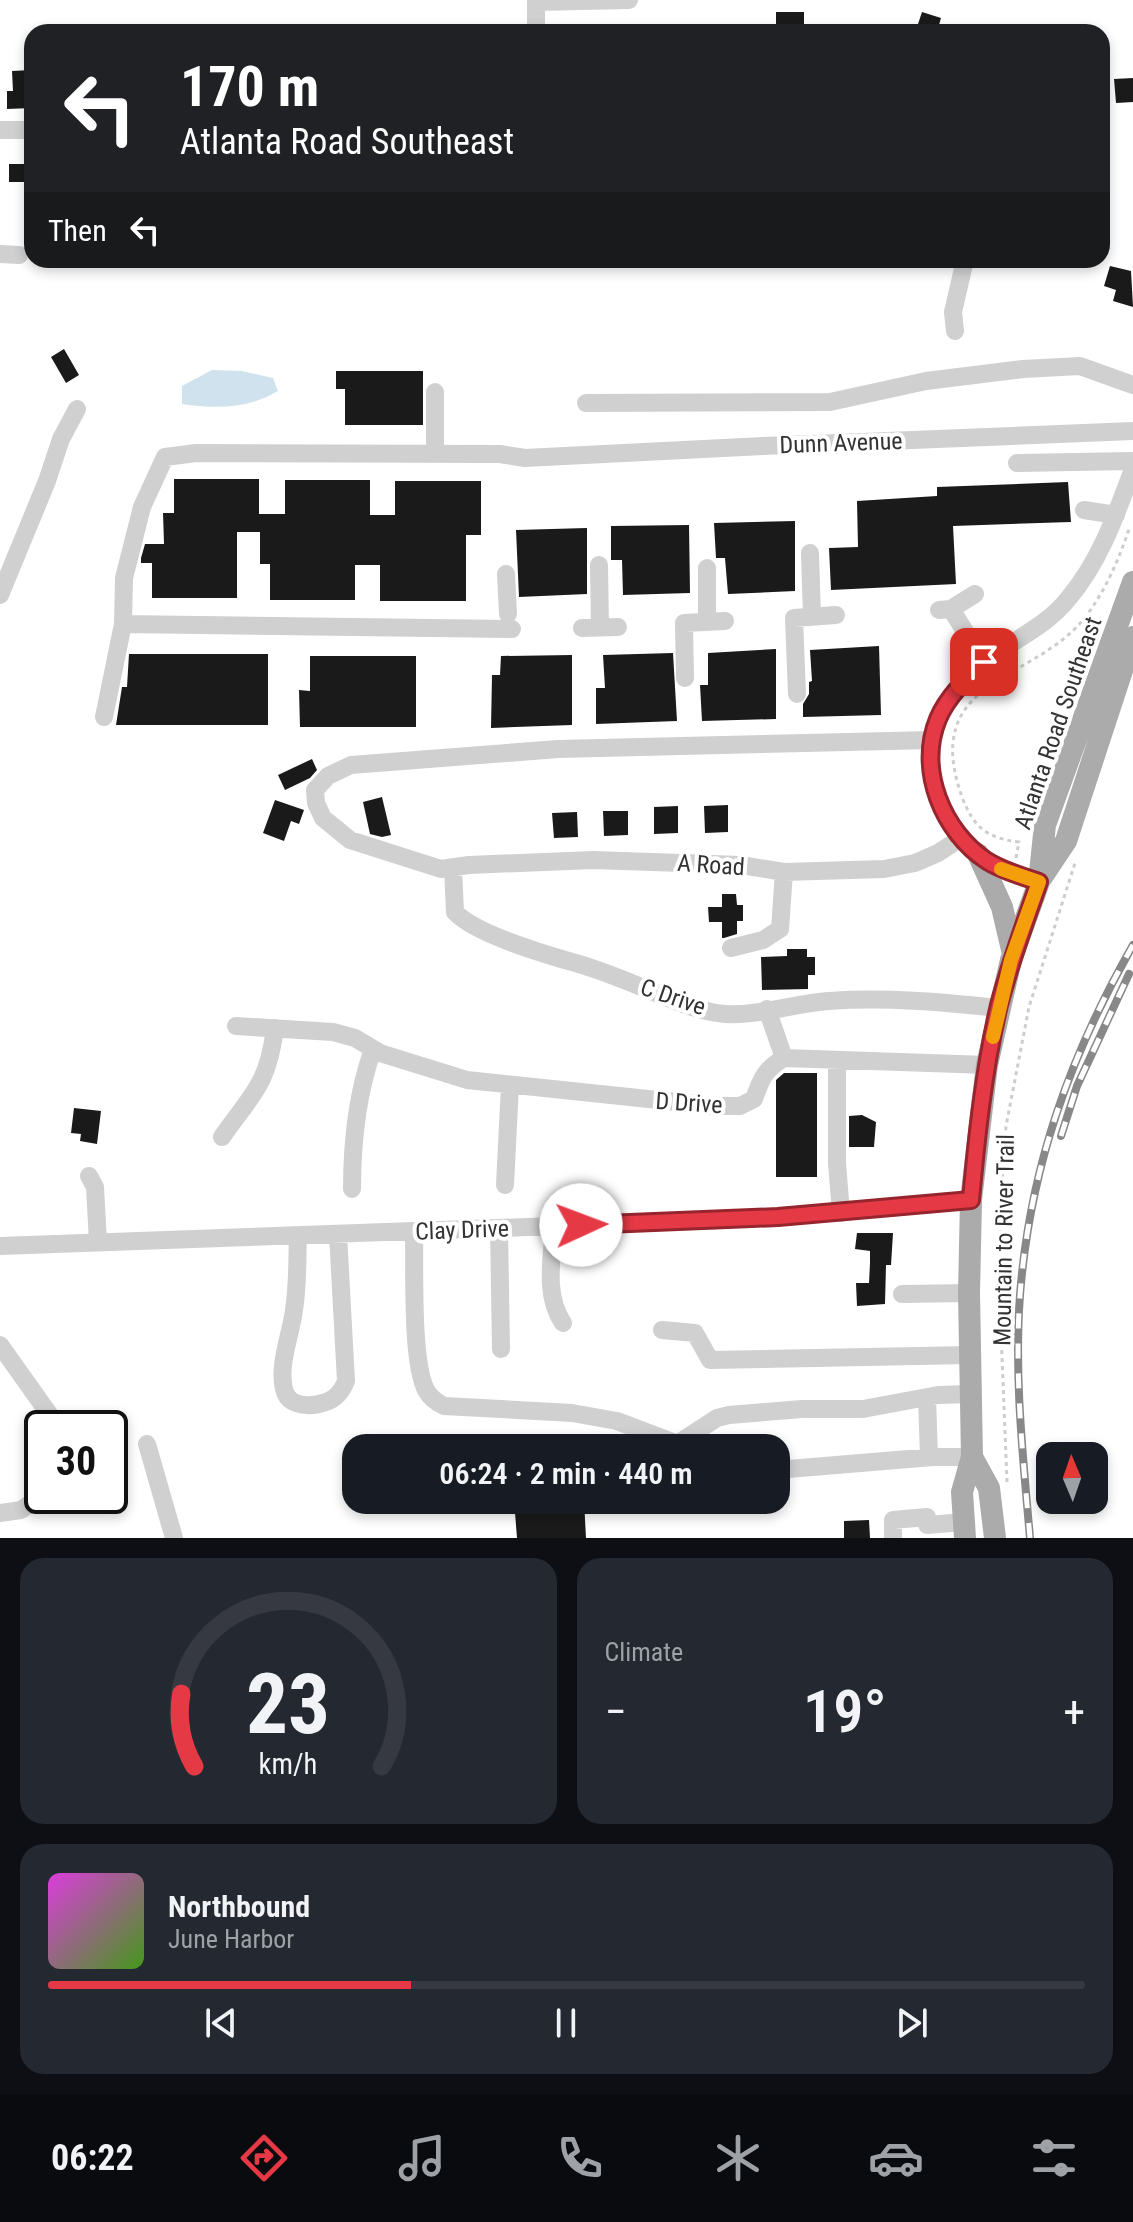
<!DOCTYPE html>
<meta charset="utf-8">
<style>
:root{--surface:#171b24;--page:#242831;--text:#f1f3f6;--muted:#9ea1a6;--line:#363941;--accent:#e63946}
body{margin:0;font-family:"Roboto Condensed",sans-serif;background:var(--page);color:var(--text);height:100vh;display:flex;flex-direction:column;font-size:30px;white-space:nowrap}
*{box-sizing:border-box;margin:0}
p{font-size:26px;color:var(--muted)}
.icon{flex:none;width:44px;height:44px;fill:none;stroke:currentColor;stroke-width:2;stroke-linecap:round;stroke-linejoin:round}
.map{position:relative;height:1538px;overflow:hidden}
.details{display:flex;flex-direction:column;gap:20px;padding:20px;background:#0d0f14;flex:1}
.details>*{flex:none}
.top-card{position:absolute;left:24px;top:24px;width:1086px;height:244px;border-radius:24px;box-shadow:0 4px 12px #0003;background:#202124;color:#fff;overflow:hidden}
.needle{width:52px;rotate:358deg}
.fabs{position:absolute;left:1036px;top:1442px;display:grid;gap:16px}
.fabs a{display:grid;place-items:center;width:72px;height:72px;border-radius:16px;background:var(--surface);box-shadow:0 4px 12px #0003;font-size:40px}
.speed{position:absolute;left:24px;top:1410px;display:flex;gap:16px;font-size:40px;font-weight:700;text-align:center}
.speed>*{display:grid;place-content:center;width:104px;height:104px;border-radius:50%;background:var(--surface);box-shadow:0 4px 12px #0003;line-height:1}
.speed .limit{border:4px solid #111;border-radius:12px;background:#fff;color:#111}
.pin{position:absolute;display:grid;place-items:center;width:68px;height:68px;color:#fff;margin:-34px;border-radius:16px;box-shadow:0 4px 12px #0006}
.me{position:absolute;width:88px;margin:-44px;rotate:88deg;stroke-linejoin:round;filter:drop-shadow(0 0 6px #0008)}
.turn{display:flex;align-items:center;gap:28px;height:168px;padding:0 24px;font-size:36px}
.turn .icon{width:104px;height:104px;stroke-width:2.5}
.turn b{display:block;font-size:56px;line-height:68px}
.then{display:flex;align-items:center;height:76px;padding:0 24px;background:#0003;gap:16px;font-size:30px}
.big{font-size:60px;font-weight:600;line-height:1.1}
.details .widget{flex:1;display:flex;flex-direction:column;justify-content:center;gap:12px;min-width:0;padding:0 28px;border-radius:24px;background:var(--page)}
.details .dial{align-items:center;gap:0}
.dial svg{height:208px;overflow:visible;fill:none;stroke:var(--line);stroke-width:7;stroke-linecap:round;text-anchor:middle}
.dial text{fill:var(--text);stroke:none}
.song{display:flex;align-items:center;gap:24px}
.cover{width:96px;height:96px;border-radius:12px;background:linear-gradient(135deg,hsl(300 70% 55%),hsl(100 70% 35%))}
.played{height:8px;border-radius:4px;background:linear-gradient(90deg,var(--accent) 35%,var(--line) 35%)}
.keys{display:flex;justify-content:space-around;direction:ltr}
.heat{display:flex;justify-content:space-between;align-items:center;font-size:44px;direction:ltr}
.details .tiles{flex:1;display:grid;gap:20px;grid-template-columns:1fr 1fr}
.widget:last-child{grid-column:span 2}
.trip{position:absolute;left:342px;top:1434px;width:448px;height:80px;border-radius:24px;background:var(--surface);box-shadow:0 4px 12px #0003;font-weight:600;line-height:80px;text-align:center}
.tabs{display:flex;height:128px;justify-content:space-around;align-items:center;background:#090b0e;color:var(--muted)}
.tabs .icon{width:56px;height:56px}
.tabs .current{color:var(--accent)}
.tabs b{font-size:36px;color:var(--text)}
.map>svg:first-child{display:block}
.water{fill:#cfe2ee}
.building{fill:#1a1a1a}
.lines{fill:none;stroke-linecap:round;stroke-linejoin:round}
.path{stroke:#cdcdcd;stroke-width:3;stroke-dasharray:4 4;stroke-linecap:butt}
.minor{stroke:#d0d0d0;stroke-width:18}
.major{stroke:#ababab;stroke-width:22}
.rail-casing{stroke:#888;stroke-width:8}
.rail{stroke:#fff;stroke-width:5;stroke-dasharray:15;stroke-linecap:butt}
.route-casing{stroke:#96252e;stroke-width:20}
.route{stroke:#e63946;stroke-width:14}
.slow{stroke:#f59e0b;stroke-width:14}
.labels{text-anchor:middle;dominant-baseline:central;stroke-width:8;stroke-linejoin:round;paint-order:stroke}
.street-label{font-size:24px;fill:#333;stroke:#fff}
</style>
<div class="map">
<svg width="1133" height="1538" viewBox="0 0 1133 1538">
<rect width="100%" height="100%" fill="#fff"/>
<!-- water -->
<path class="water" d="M212 370 242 371 273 378 278 391C248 409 216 409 182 404V386Z"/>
<!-- building -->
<path class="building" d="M776 12H804V32L776 31Z
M922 12 941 18 937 32 917 27Z
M32 70V108L7 109V91H13L12 71Z
M1133 78V102L1116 103 1114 79Z
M9 164H32V182H9Z
M1110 266 1131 271 1133 307 1113 301 1116 290 1104 286Z
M64 349 79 375 66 383 51 357Z
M336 371H423V425H345V389H336Z
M174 479H259V514H285V480H370V515H395V481H481V535H466V601H380V565H355V600H270V564H260V532H237V598H152V563H141V558L145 544H164L163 513H174Z
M1068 482 1071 522 953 526 956 584 831 590 829 548 858 547 857 501 937 496V487Z
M795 521V591L728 594 725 558H716L714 523Z
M689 525 690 593 623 595 622 560H611V526Z
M587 528V594L519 597 516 530Z
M879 646 881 715 803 717V704L809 694V682L812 681 810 650Z
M776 649V719L702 721 700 685H708V653Z
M673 653 677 721 596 724V688H605L603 655Z
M129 654H268V725H116L122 687H127Z
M572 655V725L491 728 492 675H500L501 656Z
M310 656H416V727H300L299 690 310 691Z
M312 759 317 770 310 778 285 790 278 775Z
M382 797 391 835 382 837 370 834 363 802Z
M275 800 304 810 299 824 291 821 284 841 263 833Z
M728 805V832L705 833 704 806Z
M678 806V833L654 834V807Z
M603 811H628V835L604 836Z
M577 812 578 837 554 838 552 813Z
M722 894H736L737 905H743V921H737V934L724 938H722V922H709L708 907H722Z
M787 949H807V957H815V975H808V989L762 990 761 957 787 956Z
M784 1073H817V1177H776V1080Z
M74 1108 101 1111 97 1144 80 1141 81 1134 71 1133Z
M862 1115 876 1122 874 1147H849V1116Z
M857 1233H893L891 1265H886L885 1304 857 1306 856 1283H869L870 1263V1251L855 1249Z
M514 1500H584L586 1538H517Z
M869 1520 870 1538H844V1521Z"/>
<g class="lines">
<!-- path -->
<path class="path" d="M1016 858 1019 842C987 838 974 828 962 797 920 679 1030 683 1082 621 1104 594 1118 562 1129 529
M1007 1482 1000 1306 1002 1181 1006 1126 1029 1007 1075 863"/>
<!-- minor -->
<path class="minor" d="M536 2 629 0
M536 32V0
M0 130H32
M0 254 19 255
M955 331 953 312 965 260
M586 403 830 402 926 381 1023 369 1080 366 1133 385
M435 454V392
M1017 463 1133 461
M1084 510 1116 515
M810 553 812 617
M599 565 600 627
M707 568V622
M506 574 508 614
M0 595 47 481 61 439 77 409
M951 609 975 594
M939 610 951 609 984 662
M123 624 512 629
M582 628 618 627
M685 678 684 623 725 621
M797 694 794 618 836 615
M104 717 123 624 124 578 142 507 165 457 196 453 500 454 525 458 763 446 1133 431
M932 740 558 749 351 765 328 776 315 790 316 803 323 818 350 840 441 869 469 865 593 860 741 865 784 872 884 869 915 863 938 853 961 838
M453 868 455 912C474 933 538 952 565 960 588 966 612 975 634 984 665 996 692 1011 726 1014 757 1016 797 1003 829 1001 885 997 942 1002 999 1008
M1039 882C1021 876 1004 871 988 861 944 833 915 767 939 717 945 703 957 689 967 677 996 646 1041 633 1068 599 1100 561 1116 515 1133 469
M731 948 763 940 780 929 784 872
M767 1009 784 1058
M236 1026 333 1032 355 1038 380 1053 467 1080 715 1106H740L754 1099C761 1079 765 1069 784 1058L987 1065
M837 1061V1163L841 1213
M222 1137C252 1094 268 1085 275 1028
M89 1176 95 1187 98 1242
M505 1185 510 1085
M352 1189C352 1141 357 1094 373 1049
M554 1226C552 1259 544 1295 563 1323
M499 1228 501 1349
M414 1232C415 1267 411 1361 426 1390 430 1398 436 1402 444 1406L572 1413 617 1421 688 1448
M298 1236C297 1260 298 1285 294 1310 291 1334 278 1365 284 1389 288 1408 312 1407 326 1402 336 1399 342 1391 346 1381L338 1234
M0 1246 747 1219 971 1200
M902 1294 969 1293
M662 1330 695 1333 710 1360 970 1355
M0 1345 59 1428
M927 1397 929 1457
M147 1444 174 1538
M677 1444 717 1418 729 1415 802 1409H863L938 1395 971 1394
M776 1470 933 1457H972
M0 1513 21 1510 42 1495
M893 1538V1520L927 1517V1525L964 1522"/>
<!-- major -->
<path class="major" d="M978 854 1002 907 1013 954
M1042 877 1066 841 1133 637
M972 1457 989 1488 995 1538
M965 1538 962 1492 972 1457 969 1293 971 1200 987 1065 1011 960 1039 882 1045 825 1133 582"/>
<!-- rail casing -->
<g class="rail-casing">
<path id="rail" d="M1061 1136 1077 1086 1129 974
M1030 1538C1023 1457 1014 1376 1020 1295 1030 1166 1070 1056 1133 945"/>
</g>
<!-- rail -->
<use href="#rail" class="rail"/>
</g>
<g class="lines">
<!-- route casing -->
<g class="route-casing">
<path id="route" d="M581 1225 778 1217 971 1200C977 1135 984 1069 999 1005 1010 963 1025 923 1039 882 1021 876 1003 871 987 861 943 832 917 770 938 719 947 697 967 678 984 662"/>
</g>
<!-- route -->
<use href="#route" class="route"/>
<!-- slow -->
<path class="slow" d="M993 1037 1011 960 1039 882 1001 869"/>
</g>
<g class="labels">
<!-- street labels -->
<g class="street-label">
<text transform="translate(841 443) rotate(-2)">Dunn Avenue</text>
<text transform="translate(1058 723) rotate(-71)">Atlanta Road Southeast</text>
<text transform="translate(711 865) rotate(4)">A Road</text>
<text transform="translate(673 997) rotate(19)">C Drive</text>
<text transform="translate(689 1103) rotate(4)">D Drive</text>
<text transform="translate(462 1230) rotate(-2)">Clay Drive</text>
<text transform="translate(1004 1240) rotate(-89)">Mountain to River Trail</text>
</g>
</g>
</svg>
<div class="fabs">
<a><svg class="needle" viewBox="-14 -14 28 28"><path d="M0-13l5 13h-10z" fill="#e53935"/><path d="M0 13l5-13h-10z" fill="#9ea1a6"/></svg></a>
</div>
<div class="speed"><div class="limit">30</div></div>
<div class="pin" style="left:984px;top:662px;background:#d93025"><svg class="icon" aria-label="arrive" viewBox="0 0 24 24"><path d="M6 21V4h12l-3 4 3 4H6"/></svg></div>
<svg class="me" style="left:581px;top:1225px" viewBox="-20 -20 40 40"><circle r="19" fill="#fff"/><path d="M0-13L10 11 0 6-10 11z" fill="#e63946"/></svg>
<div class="trip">06:24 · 2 min · 440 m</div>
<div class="top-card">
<div class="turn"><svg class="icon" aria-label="left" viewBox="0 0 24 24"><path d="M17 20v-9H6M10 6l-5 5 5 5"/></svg><div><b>170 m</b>Atlanta Road Southeast</div></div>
<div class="then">Then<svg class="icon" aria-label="left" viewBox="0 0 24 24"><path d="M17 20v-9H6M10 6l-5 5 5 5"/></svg></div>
</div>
</div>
<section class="details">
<div class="tiles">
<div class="widget dial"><svg viewBox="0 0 100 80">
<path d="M14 69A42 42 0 1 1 86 69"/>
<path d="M14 69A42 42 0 0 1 9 41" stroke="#e63946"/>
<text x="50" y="56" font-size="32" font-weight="700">23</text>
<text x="50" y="72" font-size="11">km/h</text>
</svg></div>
<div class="widget"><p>Climate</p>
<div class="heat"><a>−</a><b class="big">19°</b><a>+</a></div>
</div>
<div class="widget">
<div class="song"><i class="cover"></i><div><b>Northbound</b><p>June Harbor</p></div></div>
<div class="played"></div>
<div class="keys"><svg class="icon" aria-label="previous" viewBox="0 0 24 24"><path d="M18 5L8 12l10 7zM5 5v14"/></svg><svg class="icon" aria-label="pause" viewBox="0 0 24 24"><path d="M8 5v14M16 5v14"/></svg><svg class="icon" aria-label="next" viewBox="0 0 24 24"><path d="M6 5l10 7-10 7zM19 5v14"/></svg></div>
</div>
</div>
</section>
<nav class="tabs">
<b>06:22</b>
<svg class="icon current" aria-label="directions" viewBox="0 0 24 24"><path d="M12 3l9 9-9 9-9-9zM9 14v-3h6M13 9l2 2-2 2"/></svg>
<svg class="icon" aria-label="music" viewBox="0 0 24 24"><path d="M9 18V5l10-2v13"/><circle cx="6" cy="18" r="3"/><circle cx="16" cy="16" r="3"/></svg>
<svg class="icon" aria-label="phone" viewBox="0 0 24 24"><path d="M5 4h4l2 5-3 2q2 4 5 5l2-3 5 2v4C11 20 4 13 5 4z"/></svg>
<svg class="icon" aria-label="climate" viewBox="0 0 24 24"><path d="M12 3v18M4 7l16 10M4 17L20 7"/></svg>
<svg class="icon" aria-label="car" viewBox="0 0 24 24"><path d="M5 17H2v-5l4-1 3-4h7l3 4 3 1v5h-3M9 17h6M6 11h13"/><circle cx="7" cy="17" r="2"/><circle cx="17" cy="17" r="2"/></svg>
<svg class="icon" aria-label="filters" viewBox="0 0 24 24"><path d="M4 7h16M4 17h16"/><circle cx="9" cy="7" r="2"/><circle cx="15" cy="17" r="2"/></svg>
</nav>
